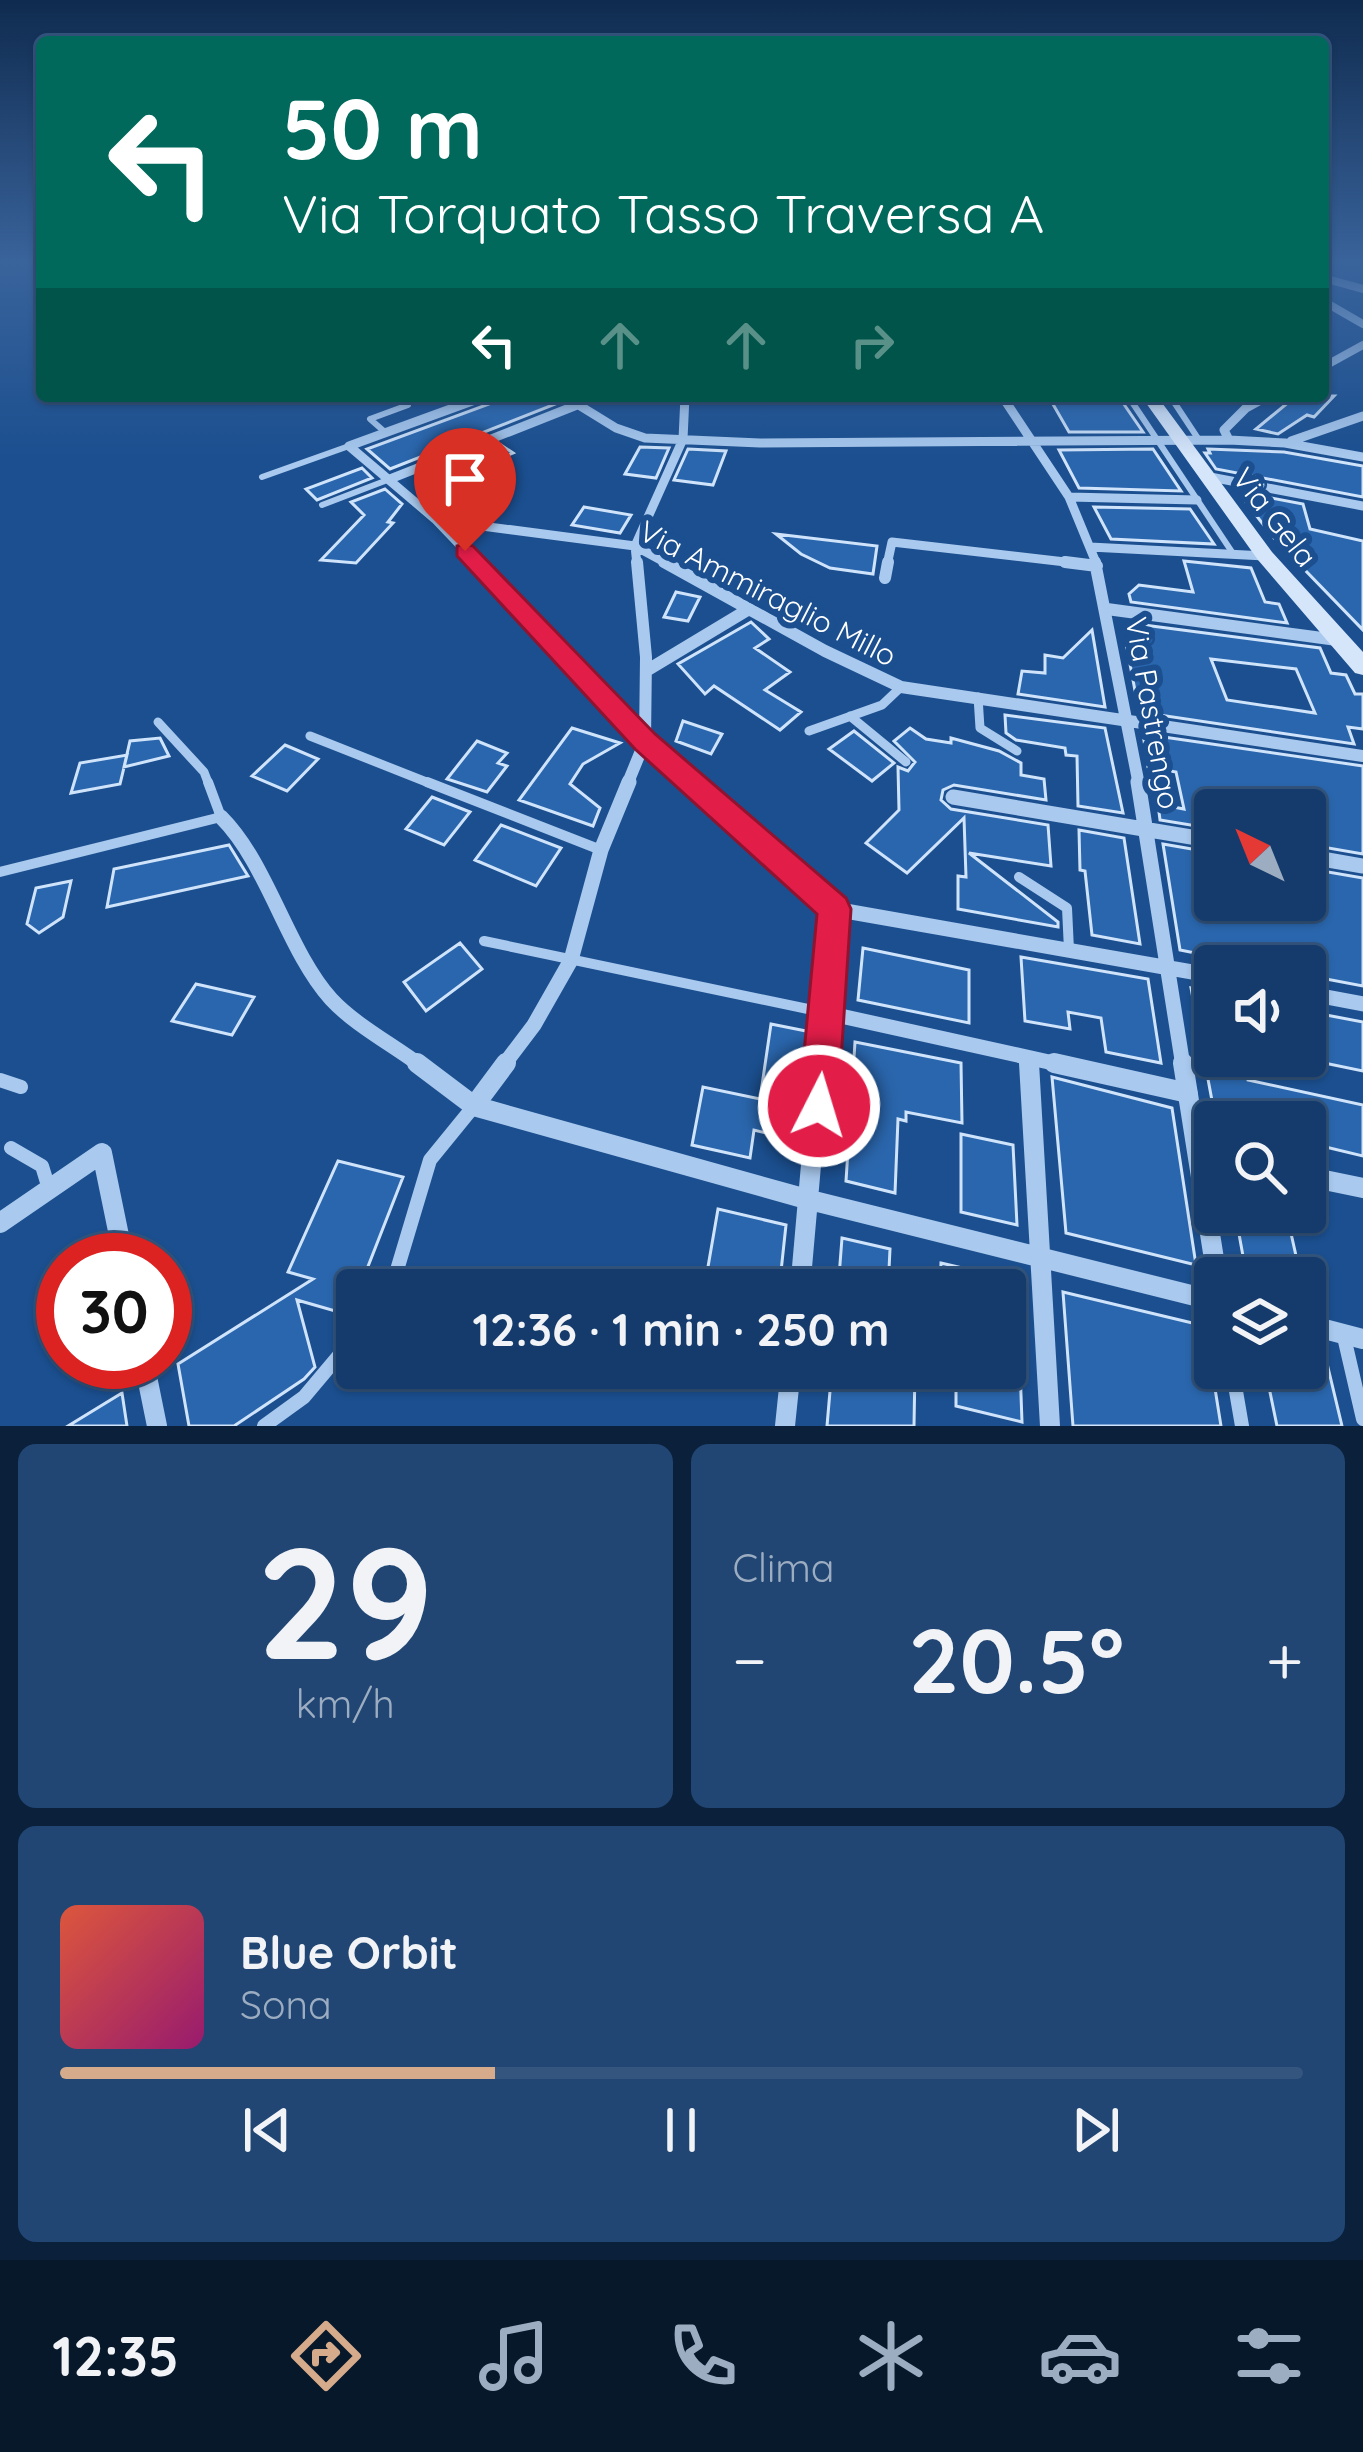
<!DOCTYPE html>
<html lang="it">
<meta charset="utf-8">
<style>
:root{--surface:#143b6b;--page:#214673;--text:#f1f3f6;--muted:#9dadc1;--line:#33557e;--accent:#d6ab8b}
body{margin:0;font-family:Quicksand,sans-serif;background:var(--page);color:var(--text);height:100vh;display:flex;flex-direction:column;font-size:45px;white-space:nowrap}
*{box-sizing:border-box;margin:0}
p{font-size:39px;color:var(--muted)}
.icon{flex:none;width:66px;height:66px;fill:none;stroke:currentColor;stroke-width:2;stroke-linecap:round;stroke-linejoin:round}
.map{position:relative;height:1426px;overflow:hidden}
.sheet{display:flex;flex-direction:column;gap:18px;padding:18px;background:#0b203b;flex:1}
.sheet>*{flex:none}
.banner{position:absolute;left:36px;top:36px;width:1293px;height:366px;border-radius:12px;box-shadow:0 3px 9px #0004,0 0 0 3px var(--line);background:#00695c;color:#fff;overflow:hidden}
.needle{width:78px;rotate:317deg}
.buttons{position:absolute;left:1194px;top:789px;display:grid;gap:24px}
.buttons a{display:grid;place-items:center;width:132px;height:132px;border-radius:12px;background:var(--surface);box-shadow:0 3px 9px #0004,0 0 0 3px var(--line);font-size:60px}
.speed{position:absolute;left:36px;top:1233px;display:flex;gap:24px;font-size:60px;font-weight:700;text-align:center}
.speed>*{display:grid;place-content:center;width:156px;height:156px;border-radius:50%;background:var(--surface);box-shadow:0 3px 9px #0004,0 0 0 3px var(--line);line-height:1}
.speed .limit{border:18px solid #d22;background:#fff;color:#111}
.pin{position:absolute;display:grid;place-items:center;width:102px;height:102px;color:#fff;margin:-123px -51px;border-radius:50% 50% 50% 0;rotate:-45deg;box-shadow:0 0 12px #0007}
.pin .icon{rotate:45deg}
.me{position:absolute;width:132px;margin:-66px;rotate:5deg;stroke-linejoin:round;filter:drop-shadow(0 0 9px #0008)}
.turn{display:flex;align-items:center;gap:42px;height:252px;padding:0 48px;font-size:54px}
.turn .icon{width:156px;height:156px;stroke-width:2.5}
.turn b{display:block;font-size:84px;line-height:102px}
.lanes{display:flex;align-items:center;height:114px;padding:0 48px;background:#0003;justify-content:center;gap:60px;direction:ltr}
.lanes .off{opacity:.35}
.big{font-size:90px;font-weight:700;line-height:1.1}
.sheet .card{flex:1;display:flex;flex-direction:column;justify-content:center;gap:18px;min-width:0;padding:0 42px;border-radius:18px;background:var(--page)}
.sheet .dial{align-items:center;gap:0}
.dial b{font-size:156px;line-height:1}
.song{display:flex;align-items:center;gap:36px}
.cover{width:144px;height:144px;border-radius:18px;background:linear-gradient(135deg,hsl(10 70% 55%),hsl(320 70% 35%))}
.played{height:12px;border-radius:6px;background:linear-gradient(90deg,var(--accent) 35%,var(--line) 35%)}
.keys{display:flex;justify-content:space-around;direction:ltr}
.heat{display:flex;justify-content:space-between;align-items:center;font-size:66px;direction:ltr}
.sheet .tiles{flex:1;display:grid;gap:18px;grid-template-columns:1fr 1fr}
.card:last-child{grid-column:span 2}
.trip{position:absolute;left:336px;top:1269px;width:690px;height:120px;border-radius:12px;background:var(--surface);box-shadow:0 3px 9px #0004,0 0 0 3px var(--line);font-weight:700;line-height:120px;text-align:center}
.dock{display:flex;height:192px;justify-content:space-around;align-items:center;background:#08182b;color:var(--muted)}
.dock .icon{width:84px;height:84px}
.dock .current{color:var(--accent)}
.dock b{font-size:54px;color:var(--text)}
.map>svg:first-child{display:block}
.building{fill:#2a66ad;stroke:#cfe3fa;stroke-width:3;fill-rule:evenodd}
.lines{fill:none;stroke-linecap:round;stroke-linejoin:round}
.service-far3{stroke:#a9c9ee;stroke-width:6}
.service-far2{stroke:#a9c9ee;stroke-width:9}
.service-far1{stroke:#a9c9ee;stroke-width:10}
.service{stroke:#a9c9ee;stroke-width:14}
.minor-far4{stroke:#a9c9ee;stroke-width:8}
.minor-far3{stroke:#a9c9ee;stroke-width:9}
.minor-far2{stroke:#a9c9ee;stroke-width:12}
.minor-far1{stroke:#a9c9ee;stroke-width:15}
.minor{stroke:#a9c9ee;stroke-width:20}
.secondary{fill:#d6e6fa;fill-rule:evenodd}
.route{fill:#e11d48;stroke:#92132f;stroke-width:3}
.labels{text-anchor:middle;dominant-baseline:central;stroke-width:12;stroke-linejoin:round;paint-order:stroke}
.street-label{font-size:30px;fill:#fff;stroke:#1b4f8f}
</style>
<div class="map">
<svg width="1363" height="1426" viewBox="0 0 1363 1426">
<rect width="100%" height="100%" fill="#1b4f8f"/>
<!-- building -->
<path class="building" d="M495 396H547L558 403 390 469 367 449 489 404Z
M1296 396H1334L1314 417 1307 415 1278 434 1256 429Z
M1050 399 1121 400 1143 432H1069Z
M501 445 513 453 468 472 455 463Z
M640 447 669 448 656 478 625 474Z
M688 449 726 451 713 485 674 480Z
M1153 449 1181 491 1079 488 1059 450Z
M1208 449 1284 452 1363 466V497L1216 469 1205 453H1210Z
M362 468 372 478 317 500 306 489Z
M385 489 402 504 388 522 393 523 356 563 321 560 364 515 351 502Z
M1244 493 1303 504 1310 529 1363 541V630L1273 537 1245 501Z
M584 507 631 515 620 533 572 525Z
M1094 507 1190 509 1214 544 1111 539Z
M776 534 877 546 873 574 830 568 801 554Z
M1184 561 1251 568 1265 602 1279 604 1287 623 1131 602 1129 594 1139 585 1193 592Z
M676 592 700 597 688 621 664 617Z
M751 622 769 639 755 648 790 672 765 690 801 712 780 730 714 686 705 694 678 664Z
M1144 625 1320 648 1331 673 1346 675 1355 694H1363V729L1348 727 1354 744 1139 712 1127 648 1150 652ZM1211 659 1296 669 1315 713 1227 700Z
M1092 630 1105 707 1018 694 1022 671 1045 673V655L1063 658Z
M1005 715 1105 728 1123 813 1078 806 1077 756 1066 755 1065 748 1016 740 1006 733Z
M683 721 722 734 711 754 676 741Z
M572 728 620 743 583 764 570 784 600 808 593 826 519 800Z
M910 728 926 739 951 743V738L999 751 1021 763V775L1044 779 1046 800 954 785 943 790 941 800 951 809 1048 825 1051 866 969 853 1058 922V927L958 909V876L966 877 964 818 907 873 866 843 899 810 898 767 908 771 915 762 894 741Z
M854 731 894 763 872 781 829 749Z
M1143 734 1363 766V854L1305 844V810H1215V829L1160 820 1158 804 1184 809 1176 772 1148 767Z
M160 738 169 756 124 767 130 741Z
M477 741 507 753 498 763 507 766 487 792 447 779Z
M285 745 318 759 287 791 252 776Z
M127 755 120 784 71 793 80 763Z
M432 797 470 812 444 845 406 829Z
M501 825 561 848 536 886 475 860Z
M1079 830 1124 838 1140 944 1092 935 1085 871 1080 870Z
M1163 844 1215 853V900H1305V868L1363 878V986L1305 975V966H1260L1180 950Z
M229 845 248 876 107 907 114 869Z
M71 881 63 917 39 933 27 924 36 888Z
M460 943 482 969 426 1011 404 982Z
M863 948 969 970V1023L858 1000Z
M1021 957 1148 979 1161 1063 1106 1052 1101 1018 1068 1012 1070 1029 1025 1021Z
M196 984 254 997 232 1035 172 1021Z
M1191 988 1215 993V1056H1242L1248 1080 1363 1105V1156L1305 1142V1122H1216Z
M1305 1011 1363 1022V1071L1305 1059Z
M771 1024 811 1032 799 1141 754 1130 750 1158 692 1145 703 1087 760 1099Z
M855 1042 961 1063 962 1123 906 1112V1121L898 1119 895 1193 846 1181Z
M1052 1077 1172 1108 1196 1265 1066 1233Z
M961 1134 1013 1145 1017 1225 961 1212Z
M338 1161 403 1177 349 1315 297 1300 315 1367 304 1379 234 1426H189L178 1364 313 1279 288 1272Z
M718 1209 786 1225 779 1290H704Z
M1235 1212 1288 1220 1301 1278H1247Z
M842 1238 890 1249 888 1290H838Z
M941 1263 1027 1283V1290H940Z
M1063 1292 1205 1326 1221 1426H1073Z
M1305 1351 1325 1355 1342 1426H1277L1265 1368H1305Z
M832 1368H915L914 1426H827Z
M920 1368H1020L1022 1422 956 1406V1383L919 1374Z
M122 1393 127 1426H68Z"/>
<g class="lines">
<!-- service-far3 -->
<path class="service-far3" d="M1128 396 1234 555
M1170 396 1199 440
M386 433 370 419 408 405
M262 477 349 446
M322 505 390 479"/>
<!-- service-far2 -->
<path class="service-far2" d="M978 697 980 728 1017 751
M850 716 906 762
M158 722 204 772 209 785
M809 731 882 705 901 687
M310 736 434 785"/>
<!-- service-far1 -->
<path class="service-far1" d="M427 782 601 850
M0 872 221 817 208 782
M1019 877 1067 908 1069 950
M484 941 827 1013"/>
<!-- service -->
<path class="service" d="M0 1080 21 1087
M11 1148 42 1166 49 1189
M391 1290 430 1160 474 1106
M1344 1337 1363 1419
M1232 1368 1242 1426
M264 1426 304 1397 357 1334"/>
<!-- minor-far4 -->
<path class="minor-far4" d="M1323 278 1363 289
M1323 301 1363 324
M1323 367 1363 345"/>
<!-- minor-far3 -->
<path class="minor-far3" d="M564 396 616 428 645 438 760 443 1229 440 1285 443 1363 457
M1002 396 1069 497 1097 565
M1229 440 1224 430 1246 408 1268 396
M1291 441 1363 416
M349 446 435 519 479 565
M349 446 486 396
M1205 476 1363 506
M390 479 577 405
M1069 497 1197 500
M436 520 635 546 670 565
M1090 547 1265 556
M637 565 635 546 683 439 685 396
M887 565 892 542 1091 565"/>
<!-- minor-far2 -->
<path class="minor-far2" d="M476 562 645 741 694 785
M664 562 825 651 901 687 1363 756
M1065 562 1097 566
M1095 562 1139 785
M885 578 888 562
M1107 609 1337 640
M646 671 749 609
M627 785 645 741 646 657 637 562"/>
<!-- minor-far1 -->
<path class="minor-far1" d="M691 782 834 909 820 1066
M1138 782 1183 1066
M953 797 1215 841
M221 817C268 864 287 950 331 999 355 1025 393 1045 421 1066
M1305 856 1363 866
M834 909 1215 976
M1305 993 1363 1004
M827 1013 1067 1066
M1029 1058V1066
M503 1066 534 1025 571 960 601 850 629 782"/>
<!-- minor -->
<path class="minor" d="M417 1063 474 1106 810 1200 1215 1301
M1029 1063 1050 1426
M1054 1063 1188 1093
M1183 1063 1217 1278
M474 1106 506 1063
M1305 1176 1363 1188
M0 1223 102 1153 124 1260
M800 1290 820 1063
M1305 1324 1363 1339
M144 1362 157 1426
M785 1426 791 1368"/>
<!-- secondary -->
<path class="secondary" d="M1141 396H1157L1272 552 1363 652V675L1355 673 1258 560Z"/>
</g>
<!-- sky -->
<linearGradient id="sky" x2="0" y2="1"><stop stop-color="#0f2b4f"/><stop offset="0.57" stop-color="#39639b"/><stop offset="1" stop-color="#39639b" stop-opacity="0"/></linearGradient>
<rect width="1363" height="459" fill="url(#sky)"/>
<!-- route -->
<path class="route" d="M465 544 473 546 655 734 846 898 851 909 838 1106 832 1120 819 1126 805 1120 799 1106 817 914 635 749 457 556V546Z"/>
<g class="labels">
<!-- street labels -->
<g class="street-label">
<text transform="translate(1275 517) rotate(52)">Via Gela</text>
<text transform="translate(768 593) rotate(27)">Via Ammiraglio Millo</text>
<text transform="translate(1153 713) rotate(80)">Via Pastrengo</text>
</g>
</g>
</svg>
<div class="buttons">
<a><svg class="needle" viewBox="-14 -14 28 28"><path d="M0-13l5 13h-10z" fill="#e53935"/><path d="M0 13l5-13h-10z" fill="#9dadc1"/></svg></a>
<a><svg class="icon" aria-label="sound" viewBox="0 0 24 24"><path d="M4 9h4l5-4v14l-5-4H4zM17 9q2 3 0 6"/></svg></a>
<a><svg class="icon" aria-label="search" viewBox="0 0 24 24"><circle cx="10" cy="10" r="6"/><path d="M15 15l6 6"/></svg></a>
<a><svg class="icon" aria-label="layers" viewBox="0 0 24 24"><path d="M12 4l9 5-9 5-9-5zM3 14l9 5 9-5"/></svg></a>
</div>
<div class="speed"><div class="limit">30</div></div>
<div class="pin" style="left:465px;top:551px;background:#d93025"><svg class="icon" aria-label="arrive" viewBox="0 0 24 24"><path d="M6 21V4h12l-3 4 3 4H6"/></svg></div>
<svg class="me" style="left:819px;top:1106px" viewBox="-20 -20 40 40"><circle r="17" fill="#e11d48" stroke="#fff" stroke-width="3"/><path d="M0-11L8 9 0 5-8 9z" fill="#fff"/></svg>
<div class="trip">12:36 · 1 min · 250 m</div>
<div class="banner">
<div class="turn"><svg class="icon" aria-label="left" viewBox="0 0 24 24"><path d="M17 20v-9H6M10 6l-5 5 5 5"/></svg><div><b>50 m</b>Via Torquato Tasso Traversa A</div></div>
<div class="lanes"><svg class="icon" aria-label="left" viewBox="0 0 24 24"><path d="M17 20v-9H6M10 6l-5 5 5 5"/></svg><svg class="icon off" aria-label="ahead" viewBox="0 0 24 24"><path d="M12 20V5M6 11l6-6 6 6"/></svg><svg class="icon off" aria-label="ahead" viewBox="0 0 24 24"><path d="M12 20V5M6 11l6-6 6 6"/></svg><svg class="icon off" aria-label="right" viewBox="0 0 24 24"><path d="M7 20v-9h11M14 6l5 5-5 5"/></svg></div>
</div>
</div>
<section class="sheet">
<div class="tiles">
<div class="card dial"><b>29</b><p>km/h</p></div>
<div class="card"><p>Clima</p>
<div class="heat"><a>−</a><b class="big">20.5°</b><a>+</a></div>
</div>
<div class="card">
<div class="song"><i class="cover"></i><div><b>Blue Orbit</b><p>Sona</p></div></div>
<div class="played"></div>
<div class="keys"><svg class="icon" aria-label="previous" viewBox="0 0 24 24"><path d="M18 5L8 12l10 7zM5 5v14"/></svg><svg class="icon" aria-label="pause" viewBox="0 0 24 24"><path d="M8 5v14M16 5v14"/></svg><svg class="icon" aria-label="next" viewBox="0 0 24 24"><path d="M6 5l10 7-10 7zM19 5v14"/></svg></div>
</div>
</div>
</section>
<nav class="dock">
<b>12:35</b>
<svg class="icon current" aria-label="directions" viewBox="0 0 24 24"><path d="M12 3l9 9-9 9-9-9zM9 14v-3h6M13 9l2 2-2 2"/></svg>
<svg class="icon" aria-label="music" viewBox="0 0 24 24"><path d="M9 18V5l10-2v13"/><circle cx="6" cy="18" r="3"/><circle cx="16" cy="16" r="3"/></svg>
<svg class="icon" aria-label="phone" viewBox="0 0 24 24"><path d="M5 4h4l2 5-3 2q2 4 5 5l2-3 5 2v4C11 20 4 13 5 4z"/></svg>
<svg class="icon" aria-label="climate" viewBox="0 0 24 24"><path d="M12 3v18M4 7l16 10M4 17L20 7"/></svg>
<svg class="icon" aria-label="car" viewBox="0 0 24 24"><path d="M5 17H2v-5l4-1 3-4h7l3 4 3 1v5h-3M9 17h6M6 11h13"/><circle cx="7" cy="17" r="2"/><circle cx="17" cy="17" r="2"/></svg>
<svg class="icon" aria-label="filters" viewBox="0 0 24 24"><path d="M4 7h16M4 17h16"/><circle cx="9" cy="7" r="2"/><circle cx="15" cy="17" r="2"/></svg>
</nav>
